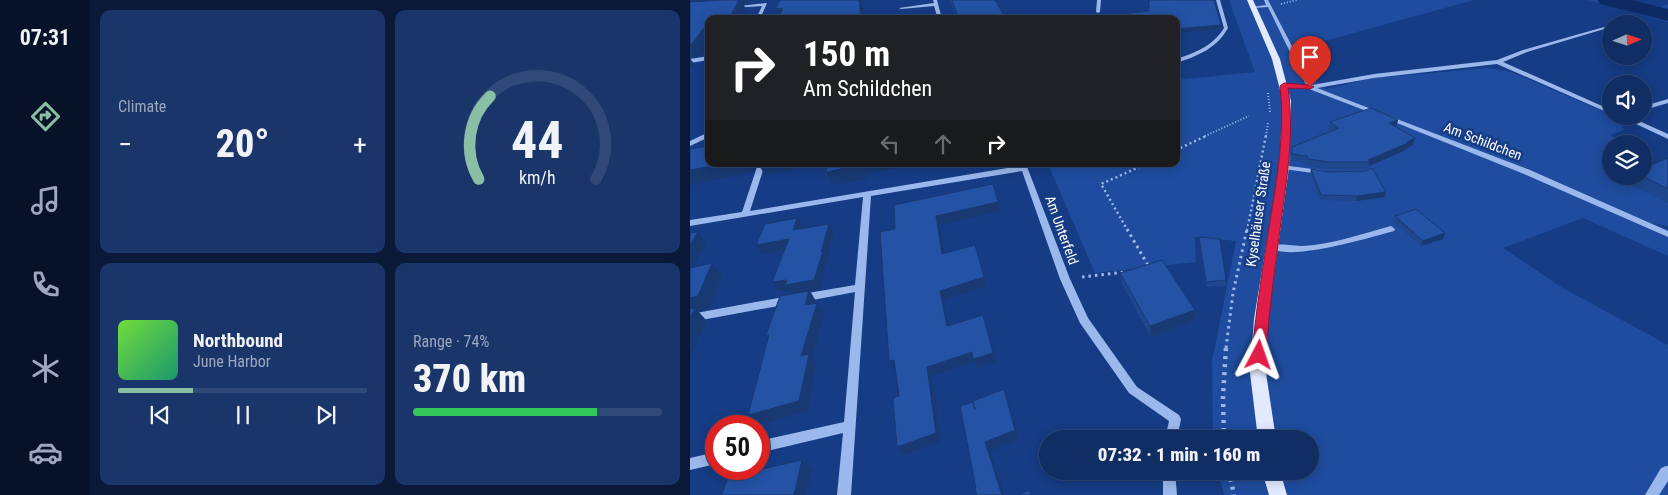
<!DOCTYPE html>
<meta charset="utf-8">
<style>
:root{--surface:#102d64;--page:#19356a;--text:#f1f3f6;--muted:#9ca8bf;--line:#304978;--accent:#8abfa5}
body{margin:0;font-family:"Roboto Condensed",sans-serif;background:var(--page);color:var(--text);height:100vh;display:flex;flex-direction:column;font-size:19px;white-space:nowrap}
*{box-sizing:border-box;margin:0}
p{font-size:16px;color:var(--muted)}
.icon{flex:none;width:28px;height:28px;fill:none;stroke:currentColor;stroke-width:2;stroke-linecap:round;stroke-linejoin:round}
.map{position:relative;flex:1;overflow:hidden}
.drawer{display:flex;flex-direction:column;gap:10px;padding:10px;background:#091937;width:600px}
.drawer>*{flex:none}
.top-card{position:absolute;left:15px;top:15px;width:475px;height:152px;border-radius:10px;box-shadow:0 2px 12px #0003,0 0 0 1px var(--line);background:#202124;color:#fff;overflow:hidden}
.needle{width:32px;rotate:87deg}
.controls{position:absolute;left:912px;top:15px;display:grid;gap:10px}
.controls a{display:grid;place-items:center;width:50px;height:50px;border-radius:50%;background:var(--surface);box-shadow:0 2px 12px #0003,0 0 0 1px var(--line);font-size:25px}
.speed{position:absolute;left:15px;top:415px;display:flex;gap:10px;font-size:25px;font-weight:700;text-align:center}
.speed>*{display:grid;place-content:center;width:65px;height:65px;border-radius:50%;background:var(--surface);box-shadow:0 2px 12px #0003,0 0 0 1px var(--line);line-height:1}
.speed .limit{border:8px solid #d22;background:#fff;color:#111}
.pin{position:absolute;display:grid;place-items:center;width:42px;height:42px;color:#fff;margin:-51px -21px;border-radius:50% 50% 50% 0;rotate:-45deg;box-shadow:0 0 5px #0007}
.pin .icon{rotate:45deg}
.me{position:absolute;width:55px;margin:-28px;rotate:4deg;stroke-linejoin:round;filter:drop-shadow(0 0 4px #0008)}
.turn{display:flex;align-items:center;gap:18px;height:105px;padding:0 15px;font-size:22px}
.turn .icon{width:65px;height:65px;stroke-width:2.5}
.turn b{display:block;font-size:35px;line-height:42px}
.lanes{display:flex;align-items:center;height:48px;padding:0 15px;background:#0003;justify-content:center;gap:25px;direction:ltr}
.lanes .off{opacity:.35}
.big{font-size:38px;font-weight:800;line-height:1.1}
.drawer .tile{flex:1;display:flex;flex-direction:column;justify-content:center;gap:8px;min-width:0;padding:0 18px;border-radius:10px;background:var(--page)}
.drawer .dial{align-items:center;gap:0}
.dial svg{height:130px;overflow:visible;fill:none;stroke:var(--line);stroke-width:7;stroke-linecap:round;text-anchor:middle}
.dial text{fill:var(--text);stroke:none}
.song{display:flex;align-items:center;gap:15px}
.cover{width:60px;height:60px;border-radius:8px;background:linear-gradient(135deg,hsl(100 70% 55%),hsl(160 70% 35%))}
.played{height:5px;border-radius:2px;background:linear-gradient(90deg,var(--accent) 30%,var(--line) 30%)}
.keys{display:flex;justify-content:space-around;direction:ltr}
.heat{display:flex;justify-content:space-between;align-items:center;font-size:28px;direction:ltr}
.charge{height:8px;border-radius:4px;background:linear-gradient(90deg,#34c759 74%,var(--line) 0)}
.drawer .tiles{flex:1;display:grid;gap:10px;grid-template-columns:repeat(2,1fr)}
.trip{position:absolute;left:349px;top:430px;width:280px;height:50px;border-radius:25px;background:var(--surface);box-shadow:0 2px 12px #0003,0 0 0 1px var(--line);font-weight:800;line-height:50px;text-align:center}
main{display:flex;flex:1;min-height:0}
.tabs{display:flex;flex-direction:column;width:90px;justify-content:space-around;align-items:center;background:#061228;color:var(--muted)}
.tabs .icon{width:35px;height:35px}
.tabs .active{color:var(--accent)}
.tabs b{font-size:22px;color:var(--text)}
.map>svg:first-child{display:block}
.green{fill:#1f4c9e}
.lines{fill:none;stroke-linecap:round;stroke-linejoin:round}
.stream{stroke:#8db2f0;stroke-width:4}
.river{fill:#0e2a62;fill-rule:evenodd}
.path-far3{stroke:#9bb8ed;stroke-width:2;stroke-dasharray:1 2;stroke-linecap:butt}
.path-far2{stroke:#9bb8ed;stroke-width:2.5;stroke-dasharray:2 3;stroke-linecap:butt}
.path-far1{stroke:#9bb8ed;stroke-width:3;stroke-dasharray:2.5 4;stroke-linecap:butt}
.path{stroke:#9bb8ed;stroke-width:4.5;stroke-dasharray:3 5;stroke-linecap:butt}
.minor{fill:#9bb8ed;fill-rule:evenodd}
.major{fill:#e1eaff;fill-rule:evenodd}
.wall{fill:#1f478d}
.shaded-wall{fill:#193973}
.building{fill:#2452a4;stroke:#193973}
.route{fill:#e11d48;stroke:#92132f}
.labels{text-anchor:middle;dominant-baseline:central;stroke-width:5;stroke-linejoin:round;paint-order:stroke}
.street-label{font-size:14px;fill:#fff;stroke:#163c85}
</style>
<main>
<nav class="tabs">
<b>07:31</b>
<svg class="icon active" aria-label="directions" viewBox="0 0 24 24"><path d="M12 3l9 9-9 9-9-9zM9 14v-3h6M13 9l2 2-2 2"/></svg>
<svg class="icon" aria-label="music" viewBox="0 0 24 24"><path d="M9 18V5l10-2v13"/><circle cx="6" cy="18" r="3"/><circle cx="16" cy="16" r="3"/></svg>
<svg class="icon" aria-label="phone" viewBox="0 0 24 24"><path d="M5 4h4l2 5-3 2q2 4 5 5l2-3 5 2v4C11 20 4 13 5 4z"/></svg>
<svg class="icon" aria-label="climate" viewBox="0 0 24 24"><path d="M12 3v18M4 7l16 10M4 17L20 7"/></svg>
<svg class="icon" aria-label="car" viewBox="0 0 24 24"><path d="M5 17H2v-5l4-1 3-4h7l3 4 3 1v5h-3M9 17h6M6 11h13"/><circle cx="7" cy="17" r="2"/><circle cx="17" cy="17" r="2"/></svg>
</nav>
<section class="drawer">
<div class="tiles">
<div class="tile"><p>Climate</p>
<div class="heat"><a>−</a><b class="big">20°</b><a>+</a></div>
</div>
<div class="tile dial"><svg viewBox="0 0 100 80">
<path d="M14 69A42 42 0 1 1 86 69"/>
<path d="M14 69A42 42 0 0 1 21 18" stroke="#8abfa5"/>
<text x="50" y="56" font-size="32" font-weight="700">44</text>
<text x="50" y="72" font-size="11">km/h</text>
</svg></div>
<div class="tile">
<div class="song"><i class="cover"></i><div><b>Northbound</b><p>June Harbor</p></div></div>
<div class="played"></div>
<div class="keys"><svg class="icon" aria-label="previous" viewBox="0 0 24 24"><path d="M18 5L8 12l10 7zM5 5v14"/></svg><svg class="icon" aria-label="pause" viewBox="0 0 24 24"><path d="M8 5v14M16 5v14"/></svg><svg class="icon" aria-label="next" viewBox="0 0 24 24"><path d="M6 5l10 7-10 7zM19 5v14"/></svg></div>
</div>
<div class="tile"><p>Range · 74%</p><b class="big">370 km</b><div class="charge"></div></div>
</div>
</section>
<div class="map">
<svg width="978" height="495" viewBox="0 0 978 495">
<rect width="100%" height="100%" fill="#163c85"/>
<!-- green -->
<path class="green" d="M539 0H784L605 49 616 71 636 89 683 78 798 68 821 72 927 117 934 130 920 135 937 144H921V176H950L937 182 978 203V226L963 223 978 230V256L893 218 813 248 871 287 978 345V495H534L528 471H620V439H523L522 361 546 241 505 237 506 262 405 273 358 164H486V80L565 72Z
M898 0H939L970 7 978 4V22Z"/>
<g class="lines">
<!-- stream -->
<path class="stream" d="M973 14 978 12"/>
<!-- river -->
<path class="river" d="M907 0H942L978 9V21L910 4Z"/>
<!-- path-far3 -->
<path class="path-far3" d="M591 4 607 0
M578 93 580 112
M515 136 559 116
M576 136 578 123"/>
<!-- path-far2 -->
<path class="path-far2" d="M486 150 518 135
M438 231 411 184 456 164
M557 231 576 135"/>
<!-- path-far1 -->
<path class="path-far1" d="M437 229 459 267
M392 277 435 272
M536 348 543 293 557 229"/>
<!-- path -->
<path class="path" d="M521 439 533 434
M534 439 533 397 536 347
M539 471 544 495"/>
<!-- minor -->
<path class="minor" d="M243 0H247L252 19H248L244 6 211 9 209 8 244 3Z
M407 0H411L410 12 408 13 406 12Z
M526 0H530L538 28C527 48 508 56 486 63V59C505 53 523 46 534 28Z
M574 0H578L622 85 684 74 807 60 833 50 921 25V27L837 52 813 62 921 110V114L807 64 684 78 627 88 689 112 690 113 687 115 619 89 592 87V85L594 84 616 85 578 7 563 8 561 7 576 5Z
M77 3 70 19H66L72 6 43 8 41 7Z
M19 56V60L0 63V59Z
M978 99V103L954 110V106Z
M699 116 840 170 978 231V237L834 174 697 119V117Z
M929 116H938L978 134V139Z
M19 132V137L0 146V141Z
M68 164H75L60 211 330 166V164H336L380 279 398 318 447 387 489 415 491 419 487 439H475L479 421 439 393 390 323 370 279 332 171 181 196 161 495H147L153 433 69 453V441L154 422 165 292 112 302 109 301 107 298 109 295 112 294 165 285 173 197 0 226V220L52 212Z
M591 165 630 170 634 172 630 174 594 169H591Z
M701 226 705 229 704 231C681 237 597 263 579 247 584 242 604 246 613 246 643 244 672 234 701 226Z
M99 296 102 297 104 300 102 303 99 304 6 321 2 320 1 317 2 314 6 313Z
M26 452V464L0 470V458Z
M976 466H978V481L969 495H955L971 468Z
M473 471H485L487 495H473Z"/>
<!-- major -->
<path class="major" d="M557 0H563L590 59 601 101 599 167 578 319 576 373 586 439H568L560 373 564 319 589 167 593 101 582 59Z
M572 471H590L597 495H579Z"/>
</g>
<!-- wall -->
<path class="wall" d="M260 0H305L316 19H267Z
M708 120 706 127H705L723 145 717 148 716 150 679 166 678 169H638L617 166 615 163 601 161 602 147 641 131 638 129 640 122Z
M978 158V203L937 182 940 176H954Z
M621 169 696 192 695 197 666 201 630 200 620 174Z
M705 216 755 233 753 239 731 246 703 221Z
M509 237 536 280V286L516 287 509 243Z
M430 273 505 320 461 337 432 284Z"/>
<!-- shaded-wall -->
<path class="shaded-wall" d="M0 0H60L59 3H53L56 9 51 19H39L0 9Z
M169 0H172L174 19H171Z
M93 8 90 19 85 9Z
M531 25V29L486 33V29Z
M19 28V42L10 56 0 58V44L13 29Z
M0 58 4 64 0 70Z
M708 120 706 127 697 130 699 123Z
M725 138 723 145 717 148 716 150 679 166 680 162 678 160Z
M35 164H67L63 172 0 185V170Z
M68 164H108L107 169 75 175Z
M170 164H227L176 174V179L143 185 136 172Z
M303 184 311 211 250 225 256 263 252 254 246 216Z
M696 192 695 197 666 201 667 196Z
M107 218 113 227 109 239 103 230Z
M139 224 144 233 137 258 138 260 130 289 120 291 126 301 122 315 102 294 99 290 89 291 82 282 131 252Z
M8 232 16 242 3 268H0V246Z
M755 233 753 239 731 246 733 241Z
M99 239 105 248 72 254 66 245Z
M285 245 297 286 254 300 261 335 257 326 250 291Z
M22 263 32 276 19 309 8 311 17 321 0 357V298Z
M127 303 134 313 122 358 126 365 118 411 68 425 58 415 111 356Z
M505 310V320L461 337 460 326Z
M293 315 296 323 306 361 287 368 284 361 242 376 251 441 213 455 207 447 237 367Z
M204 360 209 368 204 370 199 361Z
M314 389 318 399 329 439 300 451 314 495H312L295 442Z
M112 460 122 469 116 495H104Z"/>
<!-- building -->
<path class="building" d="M31 0H49L39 19H19V28L13 29 2 44H0V2Z
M90 0H169L171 19H88L93 8 85 9Z
M262 0H305L316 19H269Z
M459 0H524L531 25 486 29V19H385L459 11Z
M681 108 708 120 699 123 725 138 717 142 718 143 678 160 680 162H640L618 159 617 156 602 154V147L649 128 640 122Z
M19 146V164H35L0 170V149Z
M978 158V189L952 176H954V168Z
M137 164H170V165L136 172Z
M682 168 696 192 667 196 631 195 621 169 639 172 676 171Z
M303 184 308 202 246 216 252 254 285 245 294 277 250 291 257 326 293 315 303 353 283 359 282 352 237 367 246 433 207 447 203 398 209 396 204 360 199 361 190 232 205 229 204 205Z
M726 209 755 233 733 241 705 216Z
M107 218 103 230 139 224 131 252 133 251 124 280 95 285 97 280 82 282 99 239 66 245 75 224Z
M8 232 0 246V233Z
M509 237 530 239 536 280 516 282Z
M472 260 505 310 460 326 430 273Z
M22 263 8 296 0 298V268Z
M119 291 115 305 127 303 111 356 119 354 109 401 58 415 79 335H76L90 296Z
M5 308 0 319V309Z
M314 389 325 430 295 442 312 495H287L285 489 286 488 270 406 283 402 285 409 283 401Z
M112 460 104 495H32L38 477Z
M339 490 341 495H329Z"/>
<!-- route -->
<path class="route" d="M594 83 620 85 624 87 620 89 598 88C604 130 598 172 592 214 586 261 579 307 576 355L574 359 569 360 564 359 562 355C566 308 574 261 581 215 588 172 595 129 590 86Z"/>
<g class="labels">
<!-- street labels -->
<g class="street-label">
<text transform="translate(793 141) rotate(21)">Am Schildchen</text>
<text transform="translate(568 214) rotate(-82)">Kyselhäuser Straße</text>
<text transform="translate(372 230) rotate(70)">Am Unterfeld</text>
</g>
</g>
</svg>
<div class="controls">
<a><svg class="needle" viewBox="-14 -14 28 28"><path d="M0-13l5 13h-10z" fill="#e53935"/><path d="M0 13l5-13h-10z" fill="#9ca8bf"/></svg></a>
<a><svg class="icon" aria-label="sound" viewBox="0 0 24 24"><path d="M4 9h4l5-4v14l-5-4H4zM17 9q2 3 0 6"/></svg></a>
<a><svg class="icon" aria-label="layers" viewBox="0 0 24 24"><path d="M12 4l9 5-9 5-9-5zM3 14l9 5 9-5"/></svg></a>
</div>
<div class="speed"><div class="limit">50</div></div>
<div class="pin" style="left:620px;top:87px;background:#d93025"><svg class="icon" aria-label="arrive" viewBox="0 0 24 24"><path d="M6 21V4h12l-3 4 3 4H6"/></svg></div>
<svg class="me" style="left:569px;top:355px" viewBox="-20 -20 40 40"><path d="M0-17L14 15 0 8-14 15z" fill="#e11d48" stroke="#fff" stroke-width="4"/></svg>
<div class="trip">07:32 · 1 min · 160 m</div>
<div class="top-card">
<div class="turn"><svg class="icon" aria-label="right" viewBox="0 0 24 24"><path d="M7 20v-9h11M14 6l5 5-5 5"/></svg><div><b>150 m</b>Am Schildchen</div></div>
<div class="lanes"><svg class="icon off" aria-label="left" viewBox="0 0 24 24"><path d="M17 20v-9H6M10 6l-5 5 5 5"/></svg><svg class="icon off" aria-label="ahead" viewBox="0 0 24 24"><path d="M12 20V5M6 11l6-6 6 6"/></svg><svg class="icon" aria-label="right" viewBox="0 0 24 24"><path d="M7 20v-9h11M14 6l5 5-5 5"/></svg></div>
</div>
</div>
</main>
